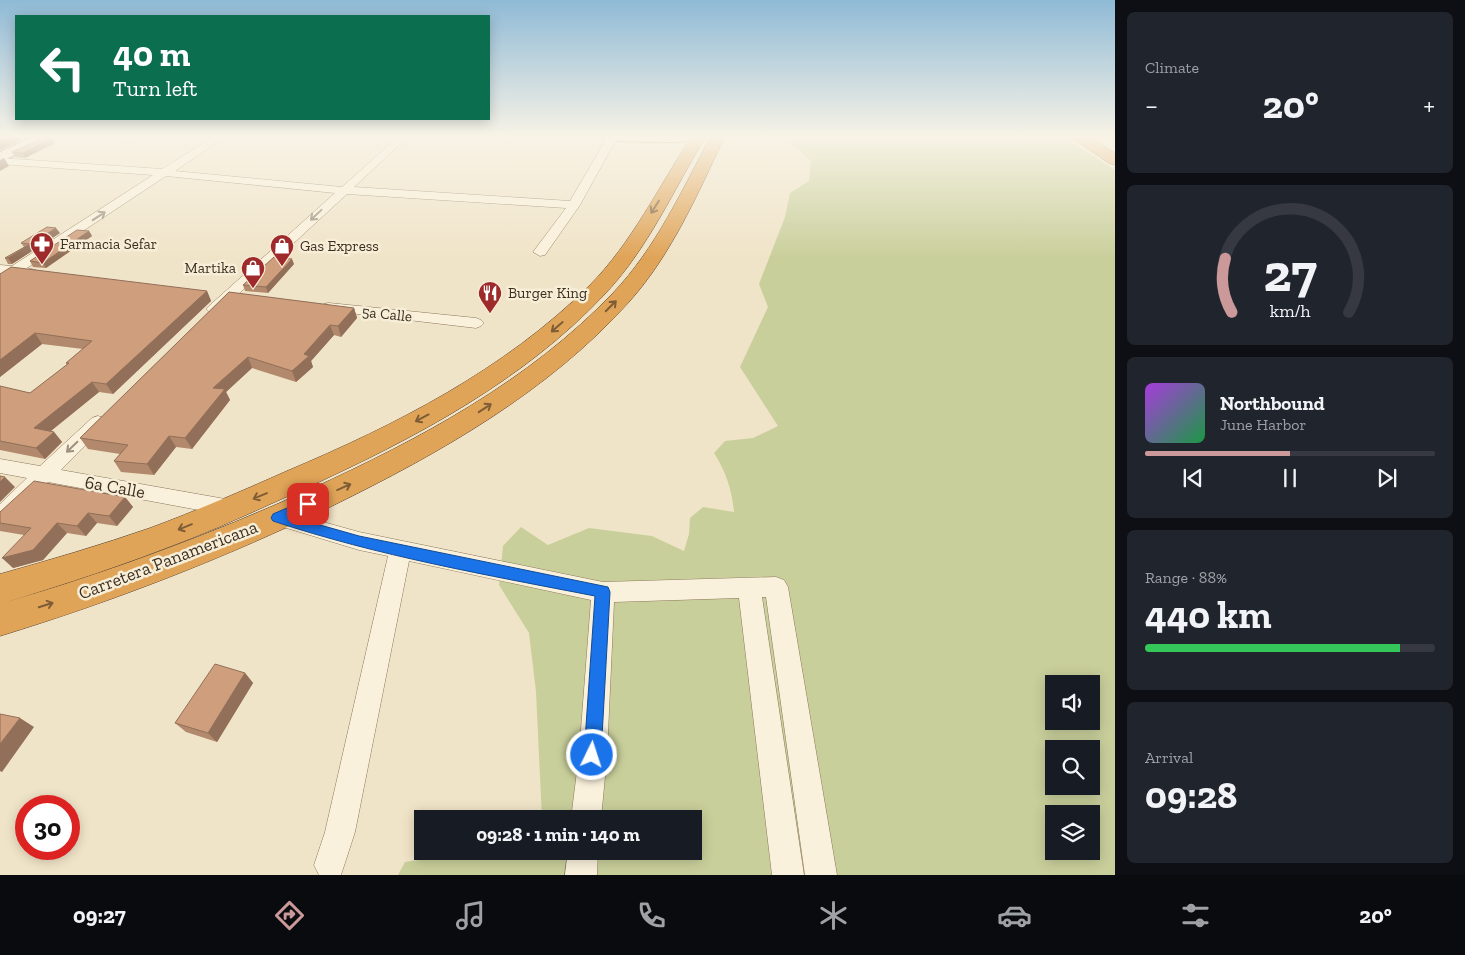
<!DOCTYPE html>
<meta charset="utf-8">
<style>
:root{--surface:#171b24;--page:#20242c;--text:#f1f3f6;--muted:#9ea1a6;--line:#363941;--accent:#cc999b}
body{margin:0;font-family:"Zilla Slab",serif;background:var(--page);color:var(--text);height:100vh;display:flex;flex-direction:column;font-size:19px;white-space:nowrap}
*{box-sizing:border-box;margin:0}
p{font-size:16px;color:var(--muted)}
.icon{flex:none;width:28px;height:28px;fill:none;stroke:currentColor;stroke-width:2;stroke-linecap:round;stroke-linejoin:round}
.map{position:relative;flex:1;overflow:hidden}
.panel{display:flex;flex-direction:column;gap:12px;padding:12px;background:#0d0f14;width:350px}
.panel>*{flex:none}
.top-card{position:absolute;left:15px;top:15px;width:475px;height:105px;border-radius:0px;box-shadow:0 2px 12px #0003;background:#0b6e4f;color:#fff;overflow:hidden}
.controls{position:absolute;left:1045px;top:675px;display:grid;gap:10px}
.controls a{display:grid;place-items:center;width:55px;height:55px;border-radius:0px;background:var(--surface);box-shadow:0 2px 12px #0003;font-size:25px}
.speed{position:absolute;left:15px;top:795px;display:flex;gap:10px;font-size:25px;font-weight:700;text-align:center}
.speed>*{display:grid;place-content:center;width:65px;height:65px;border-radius:50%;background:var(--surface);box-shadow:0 2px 12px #0003;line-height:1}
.speed .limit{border:8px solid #d22;background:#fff;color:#111}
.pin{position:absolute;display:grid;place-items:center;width:42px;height:42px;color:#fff;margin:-21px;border-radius:10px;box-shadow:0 2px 8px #0006}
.me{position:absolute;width:55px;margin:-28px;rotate:4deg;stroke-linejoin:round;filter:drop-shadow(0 0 4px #0008)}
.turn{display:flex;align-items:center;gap:18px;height:105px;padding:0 15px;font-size:22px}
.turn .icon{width:65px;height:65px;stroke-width:2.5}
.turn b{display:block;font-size:35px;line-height:42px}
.big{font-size:38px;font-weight:800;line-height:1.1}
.panel .widget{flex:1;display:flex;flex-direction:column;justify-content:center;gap:8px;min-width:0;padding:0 18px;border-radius:8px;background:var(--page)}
.panel .dial{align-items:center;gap:0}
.dial svg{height:130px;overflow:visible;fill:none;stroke:var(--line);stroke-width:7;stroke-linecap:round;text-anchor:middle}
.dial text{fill:var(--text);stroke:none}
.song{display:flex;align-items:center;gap:15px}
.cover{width:60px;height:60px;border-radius:8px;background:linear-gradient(135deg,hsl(280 70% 55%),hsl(140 70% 35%))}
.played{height:5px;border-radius:2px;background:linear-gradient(90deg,var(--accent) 50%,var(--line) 50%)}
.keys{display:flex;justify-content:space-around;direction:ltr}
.heat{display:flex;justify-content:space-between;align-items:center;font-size:28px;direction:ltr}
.charge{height:8px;border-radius:4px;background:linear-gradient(90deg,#34c759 88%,var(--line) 0)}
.trip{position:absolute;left:414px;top:810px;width:288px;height:50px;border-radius:0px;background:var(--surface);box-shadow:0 2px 12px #0003;font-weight:800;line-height:50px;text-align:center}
.tab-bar{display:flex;height:80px;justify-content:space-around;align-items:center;background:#090b0e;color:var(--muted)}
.tab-bar .icon{width:35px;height:35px}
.tab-bar .active{color:var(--accent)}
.tab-bar b{font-size:22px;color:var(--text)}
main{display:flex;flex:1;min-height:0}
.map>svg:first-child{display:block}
.green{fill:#c9cf9b;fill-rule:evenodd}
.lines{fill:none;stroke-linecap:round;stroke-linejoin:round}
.street-casing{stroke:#8d765c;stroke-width:1}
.secondary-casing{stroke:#6f573f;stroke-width:2}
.highway-casing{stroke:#5b4430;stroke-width:1}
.street{fill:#faf1dc;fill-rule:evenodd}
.secondary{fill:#faf1dc;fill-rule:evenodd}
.highway{fill:#e0a458;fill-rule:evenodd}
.wall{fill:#b2896c}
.shaded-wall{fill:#916f58}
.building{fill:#cf9f7d;stroke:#916f58}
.oneway{stroke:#7e5d36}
.oneway2{stroke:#9c907e}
.route{fill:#1a73e8;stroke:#114b97}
.labels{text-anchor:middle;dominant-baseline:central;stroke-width:5;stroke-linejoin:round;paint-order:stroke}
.far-poi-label{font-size:15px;fill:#3d2e20;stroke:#f7eed8;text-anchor:start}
.far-street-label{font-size:15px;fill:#3d2e20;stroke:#f7eed8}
.street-label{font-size:18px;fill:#3d2e20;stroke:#f7eed8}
</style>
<main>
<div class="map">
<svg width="1115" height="875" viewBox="0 0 1115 875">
<rect width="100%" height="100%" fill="#f0e4c8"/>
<!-- green -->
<path class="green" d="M784 136H1061L1115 170V875H398L405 862 478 851H692V819H542L536 692 529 633 499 585 503 546 521 527 548 545 589 528 652 536 684 551 689 534 690 518 703 507 734 512C732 490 726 472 714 453L725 441 753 438 778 426 740 367 768 307 759 284 785 217 790 193 809 181 811 161ZM1054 684H1091V721H1054ZM1054 749H1091V786H1054ZM1054 814H1091V851H1054Z"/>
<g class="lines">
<!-- street casing -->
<g class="street-casing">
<path id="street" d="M128 136H140L131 142H123V138Z
M215 136H226L175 171 342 187 399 136H409L354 187 570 201 608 136H618L580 205 545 255 540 256 533 252 566 208 347 194 219 312H209L206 309 209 306 335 193 166 176 27 268 36 270 38 273 36 276 17 275 11 277 0 273V265L12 266 153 175 0 164V158L162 169Z
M329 303 476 318 481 320 484 323 481 326 476 328 324 310 322 307 324 304Z
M98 416 104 418 107 422 104 426 61 470 231 500 238 502 241 508 238 514 231 516 48 482 7 523 0 525V504L27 478 0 473V459L40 466 92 418Z
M277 509 359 532 603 582 776 577 784 580 788 587 837 875H805L766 597H762L804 875H772L739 598 614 602 607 755 601 819H571L579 755 591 600 409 561 355 832 341 875H319L314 865 325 832 388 556 359 550 270 523 266 517 270 511Z
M568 851H598L597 875H565Z"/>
</g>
<!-- secondary casing -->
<g class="secondary-casing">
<path id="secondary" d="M35 136H52L50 139 0 162V152Z
M598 136H705C697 146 621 141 605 140Z"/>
</g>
<!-- highway casing -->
<g class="highway-casing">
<path id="highway" d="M692 136H706C674 189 648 249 604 295 523 381 415 438 308 487 268 505 228 524 187 540 126 564 63 585 0 604V574C50 560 101 545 150 528 196 511 242 491 287 471 396 425 504 370 589 286 632 243 659 186 692 136Z
M711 136H725C698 193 672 254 629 302 548 392 440 453 332 506 225 558 114 601 0 636V604C106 573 210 535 311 489 420 439 529 381 613 293 656 248 682 190 711 136Z
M1070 136H1087L1115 153V165L1109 163Z"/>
</g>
<!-- street -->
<use href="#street" class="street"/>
<!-- secondary -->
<use href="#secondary" class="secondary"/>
<!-- highway -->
<use href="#highway" class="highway"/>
</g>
<!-- wall -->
<path class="wall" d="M55 143 25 158 15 157 12 152Z
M89 231 92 236 46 268 33 267 30 261Z
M60 233 12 264H8L5 258 24 247 21 243Z
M294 264 268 293 245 291 243 285Z
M0 274 207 291 211 301 113 394 99 392 51 431 54 432 62 442 45 459 0 450V386L30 393 67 365 66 363 83 349 42 344 0 377Z
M229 292 354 308 357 318 341 337 334 335 311 361 313 367 296 382 252 368 226 392 230 400 192 449 176 447 154 475 121 472 114 461 120 454 88 449 80 438Z
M125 497 133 507 117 526 97 523 86 536 67 533 43 560 13 568 24 535 0 531V512Z
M245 673 253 683 217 742 186 732 175 723Z"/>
<!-- shaded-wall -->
<path class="shaded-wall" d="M9 136H19L22 140 0 150V140Z
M52 138 55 143 25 158 23 153Z
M4 158 9 166 0 171V160Z
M56 228 60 233 12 264 8 258Z
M89 231 92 236 46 268 43 263Z
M292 259 294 264 268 293 266 287Z
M207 291 211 301 113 394 106 384Z
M354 308 357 318 341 337 338 326Z
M330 325 334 335 311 361 313 367 296 382 292 371 304 354Z
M35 333 42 344 0 377V360Z
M248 357 252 368 226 392 230 400 192 449 185 438 213 388Z
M92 382 99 392 42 438 34 428Z
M54 432 62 442 45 459 36 448Z
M169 436 176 447 154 475 147 464Z
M5 477 15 487 0 502V482Z
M125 497 133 507 117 526 109 516Z
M88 513 97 523 86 536 77 526Z
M57 523 67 533 43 560 13 568 2 558Z
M245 673 253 683 217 742 208 733Z
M20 718 34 727 2 772 0 771V744Z"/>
<!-- building -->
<path class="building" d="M45 137 52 138 23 153 12 152Z
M47 227 56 228 8 258H5L30 244 21 243Z
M77 230 89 231 43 263 30 261Z
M274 257 292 259 266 287 243 285Z
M11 267 207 291 106 384 92 382 34 428 54 432 36 448 0 441V386L30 393 69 363H66L92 341 35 333 0 360V274Z
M229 292 354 308 338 326 330 325 304 354 309 356 292 371 248 357 213 388 225 389 185 438 169 436 147 464 114 461 128 445 80 438Z
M0 476 5 477 0 482Z
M34 481 125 497 109 516 88 513 77 526 57 523 33 550 2 558 31 528 0 523V512Z
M215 664 245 673 208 733 175 723Z
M0 714 20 718 0 744Z"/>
<!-- one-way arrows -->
<defs><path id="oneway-shaft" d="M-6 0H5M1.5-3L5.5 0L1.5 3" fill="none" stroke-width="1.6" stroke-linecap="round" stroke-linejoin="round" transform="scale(1.25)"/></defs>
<g class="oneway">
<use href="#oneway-shaft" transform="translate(655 207) rotate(122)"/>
<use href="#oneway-shaft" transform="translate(611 306) rotate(-45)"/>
<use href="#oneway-shaft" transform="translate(557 327) rotate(139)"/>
<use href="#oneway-shaft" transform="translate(485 408) rotate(-33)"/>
<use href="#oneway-shaft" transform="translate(422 418) rotate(152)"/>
<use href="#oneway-shaft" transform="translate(344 487) rotate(-24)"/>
<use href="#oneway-shaft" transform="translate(260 496) rotate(157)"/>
<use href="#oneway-shaft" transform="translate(185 527) rotate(158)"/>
<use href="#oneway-shaft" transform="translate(46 605) rotate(-18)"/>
</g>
<g class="oneway2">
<use href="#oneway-shaft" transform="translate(316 215) rotate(137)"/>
<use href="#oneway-shaft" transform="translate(99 216) rotate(-33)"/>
<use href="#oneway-shaft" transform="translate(72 447) rotate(136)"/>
</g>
<!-- sky -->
<linearGradient id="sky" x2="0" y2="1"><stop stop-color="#8fbad6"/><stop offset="0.53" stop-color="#f8f3e6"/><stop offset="1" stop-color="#f8f3e6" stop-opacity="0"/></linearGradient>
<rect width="1115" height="258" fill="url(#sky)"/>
<!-- route -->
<path class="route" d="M308 499 313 500 314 504 313 507 292 517 359 536 608 587 610 592 601 755 599 761 592 764 586 761 584 755 595 596C487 575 378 556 273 521L271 518 273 514Z"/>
<!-- icons -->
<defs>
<g id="pharmacy-pin" transform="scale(1.25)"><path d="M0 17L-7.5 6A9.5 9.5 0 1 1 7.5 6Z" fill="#9e2a2b" stroke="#f7eed8"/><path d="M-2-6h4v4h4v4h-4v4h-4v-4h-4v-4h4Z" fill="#fff"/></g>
<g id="shop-pin" transform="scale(1.25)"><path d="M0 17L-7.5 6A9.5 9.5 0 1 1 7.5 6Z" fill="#9e2a2b" stroke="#f7eed8"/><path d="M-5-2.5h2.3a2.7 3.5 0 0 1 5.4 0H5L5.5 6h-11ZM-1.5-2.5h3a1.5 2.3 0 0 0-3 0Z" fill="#fff"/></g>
<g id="restaurant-pin" transform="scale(1.25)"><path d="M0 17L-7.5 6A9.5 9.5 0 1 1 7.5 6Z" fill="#9e2a2b" stroke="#f7eed8"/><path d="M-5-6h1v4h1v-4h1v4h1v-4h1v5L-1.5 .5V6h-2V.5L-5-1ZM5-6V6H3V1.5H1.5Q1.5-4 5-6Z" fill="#fff"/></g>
</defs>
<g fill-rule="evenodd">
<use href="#pharmacy-pin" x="42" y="244"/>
<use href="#shop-pin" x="282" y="246"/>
<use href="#shop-pin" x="253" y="268"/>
<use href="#restaurant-pin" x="490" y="293"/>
</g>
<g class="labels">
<!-- far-poi labels -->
<g class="far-poi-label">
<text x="60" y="244">Farmacia Sefar</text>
<text x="300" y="246">Gas Express</text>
<text x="236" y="268" text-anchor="end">Martika</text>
<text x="508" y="293">Burger King</text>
</g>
<!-- far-street labels -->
<g class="far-street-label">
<text transform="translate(387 314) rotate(6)">5a Calle</text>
</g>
<!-- street labels -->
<g class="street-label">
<text transform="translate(115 487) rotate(10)">6a Calle</text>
<text transform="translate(168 560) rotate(-21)">Carretera Panamericana</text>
</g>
</g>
</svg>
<div class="controls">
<a><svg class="icon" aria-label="sound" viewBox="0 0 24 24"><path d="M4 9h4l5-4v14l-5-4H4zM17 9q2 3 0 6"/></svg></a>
<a><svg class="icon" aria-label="search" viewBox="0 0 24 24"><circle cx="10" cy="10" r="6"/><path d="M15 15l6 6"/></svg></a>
<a><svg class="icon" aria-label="layers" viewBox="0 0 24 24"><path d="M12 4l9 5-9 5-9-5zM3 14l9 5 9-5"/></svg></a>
</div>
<div class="speed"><div class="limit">30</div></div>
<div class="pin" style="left:308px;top:504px;background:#d93025"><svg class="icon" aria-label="arrive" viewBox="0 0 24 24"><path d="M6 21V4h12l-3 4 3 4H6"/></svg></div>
<svg class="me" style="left:592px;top:755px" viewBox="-20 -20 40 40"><circle r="17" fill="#1a73e8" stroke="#fff" stroke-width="3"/><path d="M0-11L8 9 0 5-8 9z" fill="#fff"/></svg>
<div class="trip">09:28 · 1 min · 140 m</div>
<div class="top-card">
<div class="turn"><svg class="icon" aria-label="left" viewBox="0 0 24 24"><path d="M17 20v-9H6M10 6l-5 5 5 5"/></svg><div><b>40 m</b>Turn left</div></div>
</div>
</div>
<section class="panel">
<div class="widget"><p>Climate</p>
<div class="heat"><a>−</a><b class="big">20°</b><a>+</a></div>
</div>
<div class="widget dial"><svg viewBox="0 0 100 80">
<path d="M14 69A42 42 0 1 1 86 69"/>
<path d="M14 69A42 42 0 0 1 10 36" stroke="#cc999b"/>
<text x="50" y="56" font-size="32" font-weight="700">27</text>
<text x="50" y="72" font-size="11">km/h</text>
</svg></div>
<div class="widget">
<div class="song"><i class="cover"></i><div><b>Northbound</b><p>June Harbor</p></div></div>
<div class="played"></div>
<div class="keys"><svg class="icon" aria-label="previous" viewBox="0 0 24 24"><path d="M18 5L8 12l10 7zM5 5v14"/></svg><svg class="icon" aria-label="pause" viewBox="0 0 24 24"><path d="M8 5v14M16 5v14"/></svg><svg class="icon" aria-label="next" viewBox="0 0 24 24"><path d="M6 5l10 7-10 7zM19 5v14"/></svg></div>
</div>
<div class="widget"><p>Range · 88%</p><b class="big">440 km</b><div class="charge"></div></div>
<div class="widget"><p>Arrival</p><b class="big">09:28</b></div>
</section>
</main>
<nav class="tab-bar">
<b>09:27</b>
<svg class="icon active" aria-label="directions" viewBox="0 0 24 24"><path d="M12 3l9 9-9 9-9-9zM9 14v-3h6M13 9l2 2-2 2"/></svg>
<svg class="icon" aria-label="music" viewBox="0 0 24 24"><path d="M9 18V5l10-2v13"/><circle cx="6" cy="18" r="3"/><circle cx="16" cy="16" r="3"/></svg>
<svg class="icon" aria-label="phone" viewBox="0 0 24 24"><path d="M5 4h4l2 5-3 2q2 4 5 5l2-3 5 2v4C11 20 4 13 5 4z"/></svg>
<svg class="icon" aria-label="climate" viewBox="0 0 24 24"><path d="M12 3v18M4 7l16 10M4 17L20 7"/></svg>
<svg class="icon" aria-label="car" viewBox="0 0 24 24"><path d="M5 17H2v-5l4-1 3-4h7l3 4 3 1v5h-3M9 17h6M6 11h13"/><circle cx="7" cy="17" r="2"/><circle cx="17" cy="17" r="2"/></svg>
<svg class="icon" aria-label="filters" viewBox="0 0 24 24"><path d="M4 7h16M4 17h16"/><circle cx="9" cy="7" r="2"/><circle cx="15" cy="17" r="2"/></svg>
<b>20°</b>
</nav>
